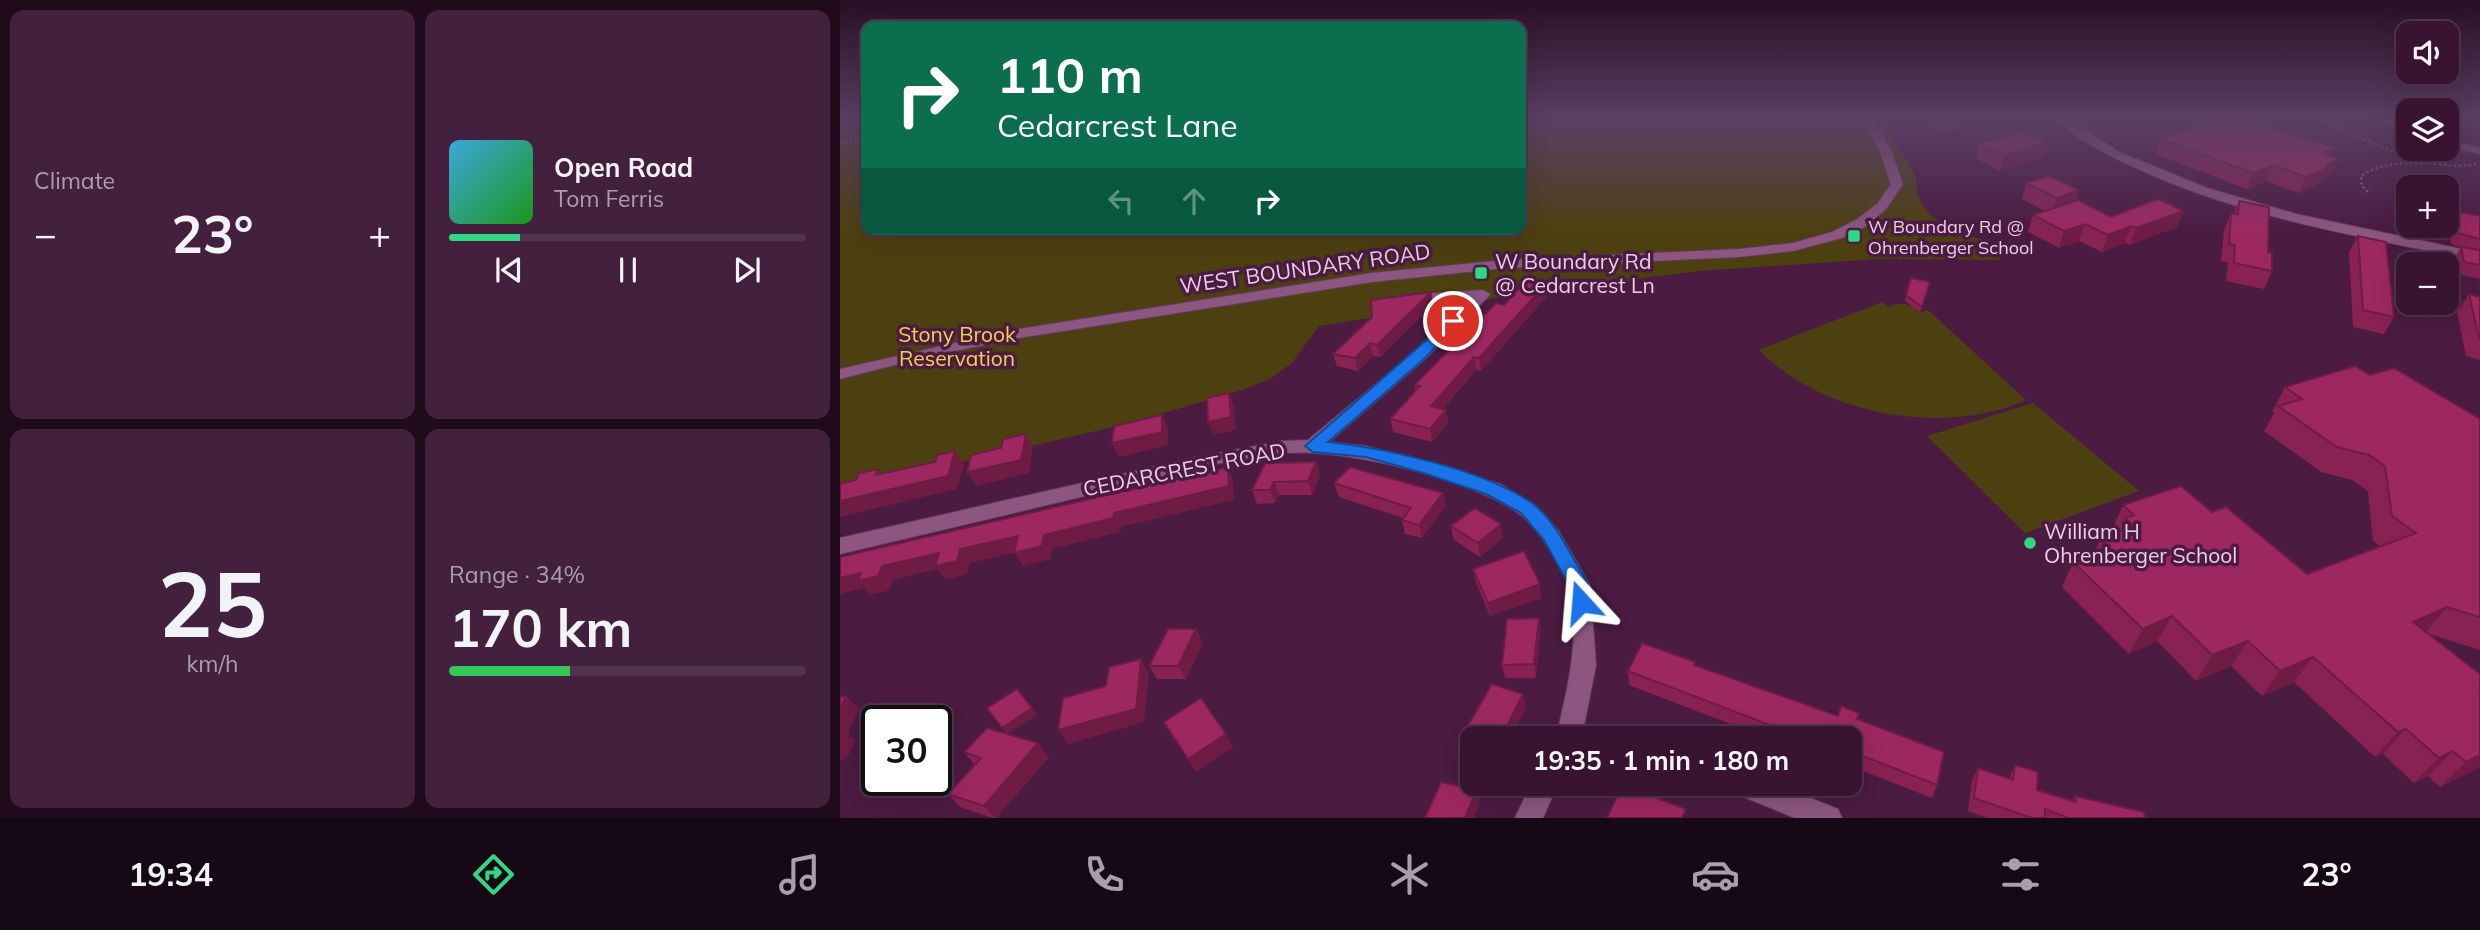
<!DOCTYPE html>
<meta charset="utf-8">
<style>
:root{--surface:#381432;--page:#43213e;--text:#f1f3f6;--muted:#ab9eac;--line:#52334d;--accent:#30d883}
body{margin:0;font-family:Mulish,sans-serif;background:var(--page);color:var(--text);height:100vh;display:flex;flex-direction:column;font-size:26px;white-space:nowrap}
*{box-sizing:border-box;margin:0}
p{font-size:23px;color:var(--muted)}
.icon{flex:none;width:38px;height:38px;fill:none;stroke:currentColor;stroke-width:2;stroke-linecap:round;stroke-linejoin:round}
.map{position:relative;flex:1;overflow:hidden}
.details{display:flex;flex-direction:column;gap:10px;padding:10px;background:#1f0b1c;width:840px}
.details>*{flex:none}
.top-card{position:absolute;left:21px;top:21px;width:665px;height:214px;border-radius:14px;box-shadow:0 7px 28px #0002,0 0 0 2px var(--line);background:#0b6e4f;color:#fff;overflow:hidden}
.fabs{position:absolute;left:1556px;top:21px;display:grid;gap:14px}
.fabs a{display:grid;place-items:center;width:63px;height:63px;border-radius:14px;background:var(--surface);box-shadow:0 7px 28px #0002,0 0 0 2px var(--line);font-size:35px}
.speed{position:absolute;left:21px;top:705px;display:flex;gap:14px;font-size:35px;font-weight:700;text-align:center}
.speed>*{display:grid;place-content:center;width:91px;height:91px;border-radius:50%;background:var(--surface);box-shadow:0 7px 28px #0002,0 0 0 2px var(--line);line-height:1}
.speed .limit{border:4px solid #111;border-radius:10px;background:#fff;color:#111}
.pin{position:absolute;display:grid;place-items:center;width:60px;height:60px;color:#fff;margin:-30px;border:4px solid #fff;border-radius:50%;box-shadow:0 2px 7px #0007}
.me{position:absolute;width:77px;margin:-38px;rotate:341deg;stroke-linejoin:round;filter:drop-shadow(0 0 5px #0008)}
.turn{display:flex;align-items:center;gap:24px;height:147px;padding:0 21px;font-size:32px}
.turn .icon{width:91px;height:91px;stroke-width:2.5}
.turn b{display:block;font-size:49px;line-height:60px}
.lanes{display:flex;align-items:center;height:66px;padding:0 21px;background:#0003;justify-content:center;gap:35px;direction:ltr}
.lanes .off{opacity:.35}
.big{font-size:52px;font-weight:700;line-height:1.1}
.details .card{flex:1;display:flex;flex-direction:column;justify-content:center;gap:10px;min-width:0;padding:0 24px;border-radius:14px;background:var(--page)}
.details .dial{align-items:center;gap:0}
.dial b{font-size:91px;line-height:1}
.song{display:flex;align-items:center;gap:21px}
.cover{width:84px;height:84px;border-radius:10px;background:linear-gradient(135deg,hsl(200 70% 55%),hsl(120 70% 35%))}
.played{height:7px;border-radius:4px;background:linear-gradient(90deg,var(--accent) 20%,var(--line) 20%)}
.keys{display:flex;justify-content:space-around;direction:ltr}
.heat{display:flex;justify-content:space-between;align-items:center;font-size:38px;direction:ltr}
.charge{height:10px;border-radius:5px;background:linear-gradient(90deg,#34c759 34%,var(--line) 0)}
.details .tiles{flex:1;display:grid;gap:10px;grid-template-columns:repeat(2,1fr)}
.trip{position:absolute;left:620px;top:726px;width:402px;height:70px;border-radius:14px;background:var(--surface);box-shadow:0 7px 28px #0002,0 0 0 2px var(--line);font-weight:700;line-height:70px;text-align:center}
.menu{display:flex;height:112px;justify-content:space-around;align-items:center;background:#160814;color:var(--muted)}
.menu .icon{width:49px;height:49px}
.menu .on{color:var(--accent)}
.menu b{font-size:32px;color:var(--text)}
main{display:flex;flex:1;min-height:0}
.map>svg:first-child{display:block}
.green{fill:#4c4010}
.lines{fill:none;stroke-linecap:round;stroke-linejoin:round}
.street-casing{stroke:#643a5d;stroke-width:2}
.path{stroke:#815779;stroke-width:2.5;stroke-dasharray:2.5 2.5;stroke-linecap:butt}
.street{fill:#8c5680;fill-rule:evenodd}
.wall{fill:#872253}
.shaded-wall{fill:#6e1c44}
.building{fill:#9d2861;stroke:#6e1c44;stroke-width:2}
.route{fill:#1a73e8;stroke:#114b97;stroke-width:2}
.poi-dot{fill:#30d883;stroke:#4b1b42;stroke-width:2.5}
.labels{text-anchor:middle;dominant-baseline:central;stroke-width:7;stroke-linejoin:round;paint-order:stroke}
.far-poi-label{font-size:18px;fill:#edcee5;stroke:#4b1b42;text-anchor:start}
.poi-label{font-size:21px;fill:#edcee5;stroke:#4b1b42;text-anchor:start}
.street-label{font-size:21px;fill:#edcee5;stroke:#4b1b42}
.park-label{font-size:21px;fill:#f4d34c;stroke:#4b1b42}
</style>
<main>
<section class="details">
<div class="tiles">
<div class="card"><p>Climate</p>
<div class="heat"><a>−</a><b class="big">23°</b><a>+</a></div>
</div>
<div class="card">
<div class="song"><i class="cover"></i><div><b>Open Road</b><p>Tom Ferris</p></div></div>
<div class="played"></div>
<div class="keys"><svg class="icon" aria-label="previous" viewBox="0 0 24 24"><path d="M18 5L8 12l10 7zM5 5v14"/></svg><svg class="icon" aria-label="pause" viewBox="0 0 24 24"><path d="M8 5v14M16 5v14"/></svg><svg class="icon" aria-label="next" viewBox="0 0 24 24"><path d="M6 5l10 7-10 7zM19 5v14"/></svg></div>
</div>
<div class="card dial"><b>25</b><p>km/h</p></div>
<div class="card"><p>Range · 34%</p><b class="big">170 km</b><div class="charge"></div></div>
</div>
</section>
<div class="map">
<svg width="1640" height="818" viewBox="0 0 1640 818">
<rect width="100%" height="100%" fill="#4b1b42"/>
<!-- green -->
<path class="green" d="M0 119H26V229H681V119H1038C1050 136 1065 154 1074 174 1078 181 1075 188 1078 195 1091 228 1124 234 1154 243L1160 260 1037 259 858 271 676 295 479 326 452 363 430 379 402 390 286 424 0 490Z
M1042 302 1049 307C1062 301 1069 303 1080 313L1088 310 1186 400C1104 437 982 415 919 350Z
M1193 403 1299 491 1185 533 1087 436Z"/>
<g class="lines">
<!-- street casing -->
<g class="street-casing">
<path id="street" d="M1022 119H1032L1050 147 1063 184 1046 209 1026 226 1002 238 953 251 899 257 665 268 532 282 173 339 86 357 0 379V369L173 330 532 273 665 260 899 249 953 243 992 232 1016 220 1037 204 1051 184 1038 147Z
M1217 119H1229L1279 152 1367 188 1456 214 1640 253V261C1523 237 1403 218 1294 167 1267 155 1237 140 1217 119Z
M1537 119H1551L1568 125V132Z
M1606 139 1640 148V154L1606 146Z
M643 290 650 294 648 297 584 360 489 442 526 446 660 484 694 504 718 530 750 585 756 665 744 726 759 730 762 738H716C727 690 742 636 728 586 722 565 696 525 678 513 630 479 504 448 445 453 389 458 333 475 279 488 186 510 93 532 0 554V538L357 457 443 441 468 440 572 354 629 299 570 302 563 298 565 295Z
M691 784H718L703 818H675Z
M890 784H935L998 809 1002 818H955L894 793Z"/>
</g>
<!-- path -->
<path class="path" d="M1488 119 1480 121C1528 139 1584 173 1636 164
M0 143 26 141
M1528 192 1522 186 1521 176C1541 162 1564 163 1587 163"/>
<!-- street -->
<use href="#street" class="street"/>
</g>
<!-- wall -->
<path class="wall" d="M1086 119H1120L1121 120 1119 130 1096 131Z
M1321 139 1491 156 1492 175 1484 178 1482 182 1459 193 1427 181 1407 189 1315 154Z
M1139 144 1204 157 1160 171 1136 159Z
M1186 183 1239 190 1236 201 1271 217 1337 227 1290 245 1285 243 1262 252 1239 241 1219 248 1188 232 1193 215 1205 211 1182 199Z
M1606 188 1618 212 1640 216V279L1616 274 1614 258 1621 247 1611 244 1608 222H1606Z
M1399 201 1428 252 1432 271 1424 289 1386 281 1388 263 1381 261 1384 230 1391 213H1394Z
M1518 236 1554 317 1544 334 1513 327 1509 252Z
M1090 282 1088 288 1080 313 1065 301 1066 295Z
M706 284 707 296 641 371 636 370 603 409 606 410 608 423 592 442 553 432 550 419 576 391 574 385 664 305Z
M591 292 593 304 540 357 533 356 518 371 497 366 493 354Z
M1629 294 1640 297V360L1626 356 1617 312Z
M1530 375 1640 419V650L1589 634 1640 767 1600 787 1588 776 1574 783 1543 754 1535 757 1454 682 1422 696 1391 666 1356 681 1317 641 1289 654 1222 587 1233 562 1254 553 1260 539 1274 533 1272 530 1283 505 1372 512 1467 574 1540 546 1533 541 1528 491 1512 480 1481 472 1424 431 1434 413 1432 412 1445 387Z
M476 462 480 475 472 495H439L435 503 417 504 412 490Z
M494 483 606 506 582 538 565 534 562 520 563 518 499 497Z
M611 526 663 538 640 557 614 540Z
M633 569 701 598 650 616 636 582Z
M699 618 700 632 696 678H665L662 665Z
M363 643 346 679H317L309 666Z
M856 662V666L998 716 1018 720 1097 785 1092 798 1010 766V738H927L789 685 788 671Z
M686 708 670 738H632V749L627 748 623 734Z
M124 752 209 757 156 818H153L120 807 108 794 135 765Z
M1175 765 1197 790 1232 801 1235 796 1305 818H1148L1128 811 1132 781 1138 768 1169 779Z"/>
<!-- shaded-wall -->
<path class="shaded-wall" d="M1208 142 1204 157 1160 171 1164 155Z
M1496 148 1488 163 1483 153Z
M1499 159 1492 175 1484 178 1482 182 1459 193 1466 177 1486 165Z
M1434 165 1427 181 1407 189 1413 173Z
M1239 190 1234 207 1212 215 1217 198Z
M1344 211 1337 227 1290 245 1296 228Z
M1245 224 1239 241 1219 248 1224 231Z
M1291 226 1285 243 1262 252 1268 235Z
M706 284 707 296 641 371 639 358Z
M591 292 593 304 540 357 537 345Z
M530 343 533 356 518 371 515 358Z
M634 357 636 370 594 419 591 406Z
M389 393 394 406 396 430 374 435 368 422Z
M606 410 608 423 592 442 590 429Z
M322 415 328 428V445L279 457 272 443Z
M186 434 193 448 189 473 136 486 127 472Z
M115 451 124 465 117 489 0 517V501L108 476Z
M476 462 480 475 472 495 468 481Z
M388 467 393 481 394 500 281 527 280 532 212 549 211 559 183 566 174 553 178 552 130 563 127 574 105 580 97 569 53 580 50 590 30 595 24 588 0 594V578L42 566 178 536 274 513Z
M434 482 439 495 435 503 430 490Z
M603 493 606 506 582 538 579 525Z
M661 524 663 538 640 557 638 543Z
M700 584 701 598 650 616 648 603Z
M1607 607 1585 633 1573 622Z
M1332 616 1317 641 1289 654 1303 629Z
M699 618 700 632 696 678 694 664Z
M356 629 363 643 346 679 338 666Z
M1408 641 1391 666 1356 681 1372 655Z
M1473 657 1454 682 1422 696 1440 671Z
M301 659 309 673 304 722 228 744 218 730Z
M683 694 686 708 670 738H661Z
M6 696 19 709 8 734 15 740 7 759 0 761V709Z
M192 708 197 715 168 734 162 728Z
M1566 729 1543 754 1535 757 1558 732Z
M386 734 393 747 356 772 348 759Z
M198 743 209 757 156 818H155L144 806Z
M1613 751 1588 776 1574 783 1599 758Z
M1640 755V767L1600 787 1626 762Z
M637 790 640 803 634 818H625Z"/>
<!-- building -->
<path class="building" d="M1096 119H1120L1121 120H1098Z
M1378 119H1406L1412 122 1496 148 1483 153 1499 159 1486 165 1490 167 1466 177 1434 165 1413 173 1321 139Z
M1182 132 1208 142 1164 155 1139 144Z
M1209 176 1239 190 1217 198 1186 183Z
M1584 184 1600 187H1585Z
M1606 188 1613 190 1618 211 1606 209Z
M1318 199 1344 211 1296 228 1291 226 1268 235 1245 224 1224 231 1193 215 1238 200 1271 217Z
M1399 201 1429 207 1428 252 1432 253V271L1394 263 1395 245 1389 244 1391 213 1398 214Z
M1614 211 1640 216V239L1618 233Z
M1518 236 1546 242 1554 317 1523 310Z
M1621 247 1640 250V265L1624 262Z
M1071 278 1090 282 1082 307 1066 295Z
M686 280 706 284 639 358 634 357 591 406 606 410 590 429 550 419 580 386 574 385 656 303 664 305Z
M591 292 537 345 530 343 515 358 493 354 532 317 531 300Z
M1629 294 1640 297V338H1639Z
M1515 366 1530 375 1554 368 1640 419V617L1607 607 1573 622 1640 674V693L1639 694 1640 695V755L1626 762 1613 751 1599 758 1566 729 1558 732 1473 657 1440 671 1408 641 1372 655 1332 616 1303 629 1233 562 1269 547 1260 539 1294 526 1285 518 1294 515 1283 505 1341 486 1372 512 1386 507 1467 574 1576 533 1552 516 1545 466 1529 455 1497 447 1438 406 1462 399 1445 387Z
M389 393 391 417 368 422 367 398Z
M322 415V432L272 443 274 426Z
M186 434 181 460 127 472 131 455 161 448 163 439Z
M115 451 108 476 0 501V484L16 480 19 473 38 469 36 475 95 462 97 455Z
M476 462 468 481 434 482 430 490H412L425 463Z
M388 467 389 486 274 513 273 518 204 535 202 546 174 553 178 536 120 549 117 561 95 566 99 553 42 566 38 576 18 581 21 573 0 578V557Z
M510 467 603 493 579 525 562 520 571 508 494 483Z
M635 508 661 524 638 543 611 526Z
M684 551 700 584 648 603 633 569Z
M699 618 694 664 662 665 667 619Z
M328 629H356L338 666H309Z
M802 643 856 662 854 665 998 716 1001 706 1019 713 1017 719 1104 752 1097 785 1010 751V738H964L788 671Z
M301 659 296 709 218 730 223 698 266 686 269 667Z
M652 684 683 694 661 738H637L623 734Z
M177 689 192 708 162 728 147 708Z
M6 696 0 709V697Z
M361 698 386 734 348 759 324 722Z
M147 728 198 743 144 806 108 794 141 758 124 752Z
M1175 765 1198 772 1197 790 1236 802 1235 796 1304 812 1305 818H1229L1205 809V818H1192L1134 798 1138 768 1173 780Z
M601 782 637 790 625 818H585Z
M782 785 846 809 842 818H767Z"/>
<!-- sky -->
<linearGradient id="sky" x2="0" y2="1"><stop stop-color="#290f24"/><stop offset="0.51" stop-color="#5b3f65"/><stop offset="1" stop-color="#5b3f65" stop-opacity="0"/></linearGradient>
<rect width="1640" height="233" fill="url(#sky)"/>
<!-- route -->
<path class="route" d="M613 317 620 321 618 324 583 360 488 442C546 448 644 470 692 503 712 518 724 542 736 563 744 576 756 592 748 607H734L729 585 704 540 681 513 646 494 580 472 526 457 473 452 465 446Z"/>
<!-- markers -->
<g class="poi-dot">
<rect x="1007" y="229" width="14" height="14" rx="3.5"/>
<rect x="634" y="266" width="14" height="14" rx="3.5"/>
<circle cx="1190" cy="543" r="7"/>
</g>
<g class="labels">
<!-- far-poi labels -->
<g class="far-poi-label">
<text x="1028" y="226">W Boundary Rd @<tspan x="1028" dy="21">Ohrenberger School</tspan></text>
</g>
<!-- poi labels -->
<g class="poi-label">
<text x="655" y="261">W Boundary Rd<tspan x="655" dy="24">@ Cedarcrest Ln</tspan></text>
<text x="1204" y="531">William H<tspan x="1204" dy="24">Ohrenberger School</tspan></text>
</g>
<!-- street labels -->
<g class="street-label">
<text transform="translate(465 268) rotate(-8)">WEST BOUNDARY ROAD</text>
<text transform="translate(344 469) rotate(-11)">CEDARCREST ROAD</text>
</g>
<!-- park labels -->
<g class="park-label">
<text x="117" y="334">Stony Brook<tspan x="117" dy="24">Reservation</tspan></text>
</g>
</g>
</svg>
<div class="fabs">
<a><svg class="icon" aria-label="sound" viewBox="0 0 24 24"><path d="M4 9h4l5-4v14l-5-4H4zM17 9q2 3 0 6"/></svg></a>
<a><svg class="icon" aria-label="layers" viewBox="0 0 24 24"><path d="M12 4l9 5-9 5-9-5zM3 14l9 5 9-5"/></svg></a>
<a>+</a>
<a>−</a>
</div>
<div class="speed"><div class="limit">30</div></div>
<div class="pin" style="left:613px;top:321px;background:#d93025"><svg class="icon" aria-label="arrive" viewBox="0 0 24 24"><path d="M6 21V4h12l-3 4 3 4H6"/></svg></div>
<svg class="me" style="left:741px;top:602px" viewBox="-20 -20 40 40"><path d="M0-17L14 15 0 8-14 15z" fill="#1a73e8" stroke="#fff" stroke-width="4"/></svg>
<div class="trip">19:35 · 1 min · 180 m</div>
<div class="top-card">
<div class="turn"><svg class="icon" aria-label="right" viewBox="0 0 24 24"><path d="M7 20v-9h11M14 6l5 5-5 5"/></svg><div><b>110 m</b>Cedarcrest Lane</div></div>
<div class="lanes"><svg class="icon off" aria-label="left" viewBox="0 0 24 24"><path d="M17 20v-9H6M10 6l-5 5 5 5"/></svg><svg class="icon off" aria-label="ahead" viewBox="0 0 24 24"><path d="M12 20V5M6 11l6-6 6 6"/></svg><svg class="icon" aria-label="right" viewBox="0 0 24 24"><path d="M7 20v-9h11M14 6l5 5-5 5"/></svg></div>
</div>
</div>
</main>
<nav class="menu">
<b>19:34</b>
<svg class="icon on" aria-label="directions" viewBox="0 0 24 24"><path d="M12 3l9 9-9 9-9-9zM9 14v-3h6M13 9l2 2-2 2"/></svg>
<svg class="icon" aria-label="music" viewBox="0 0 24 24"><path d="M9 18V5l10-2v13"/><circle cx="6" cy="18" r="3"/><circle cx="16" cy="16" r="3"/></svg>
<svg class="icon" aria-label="phone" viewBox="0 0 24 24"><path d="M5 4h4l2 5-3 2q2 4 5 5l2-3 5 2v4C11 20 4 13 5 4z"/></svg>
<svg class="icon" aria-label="climate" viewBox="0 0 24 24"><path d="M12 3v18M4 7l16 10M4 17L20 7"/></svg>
<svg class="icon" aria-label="car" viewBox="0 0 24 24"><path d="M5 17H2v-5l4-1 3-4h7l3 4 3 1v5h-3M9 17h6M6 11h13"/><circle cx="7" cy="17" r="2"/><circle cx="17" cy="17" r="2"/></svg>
<svg class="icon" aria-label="filters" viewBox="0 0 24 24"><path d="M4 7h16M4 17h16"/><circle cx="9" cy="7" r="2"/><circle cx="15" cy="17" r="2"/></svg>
<b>23°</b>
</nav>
